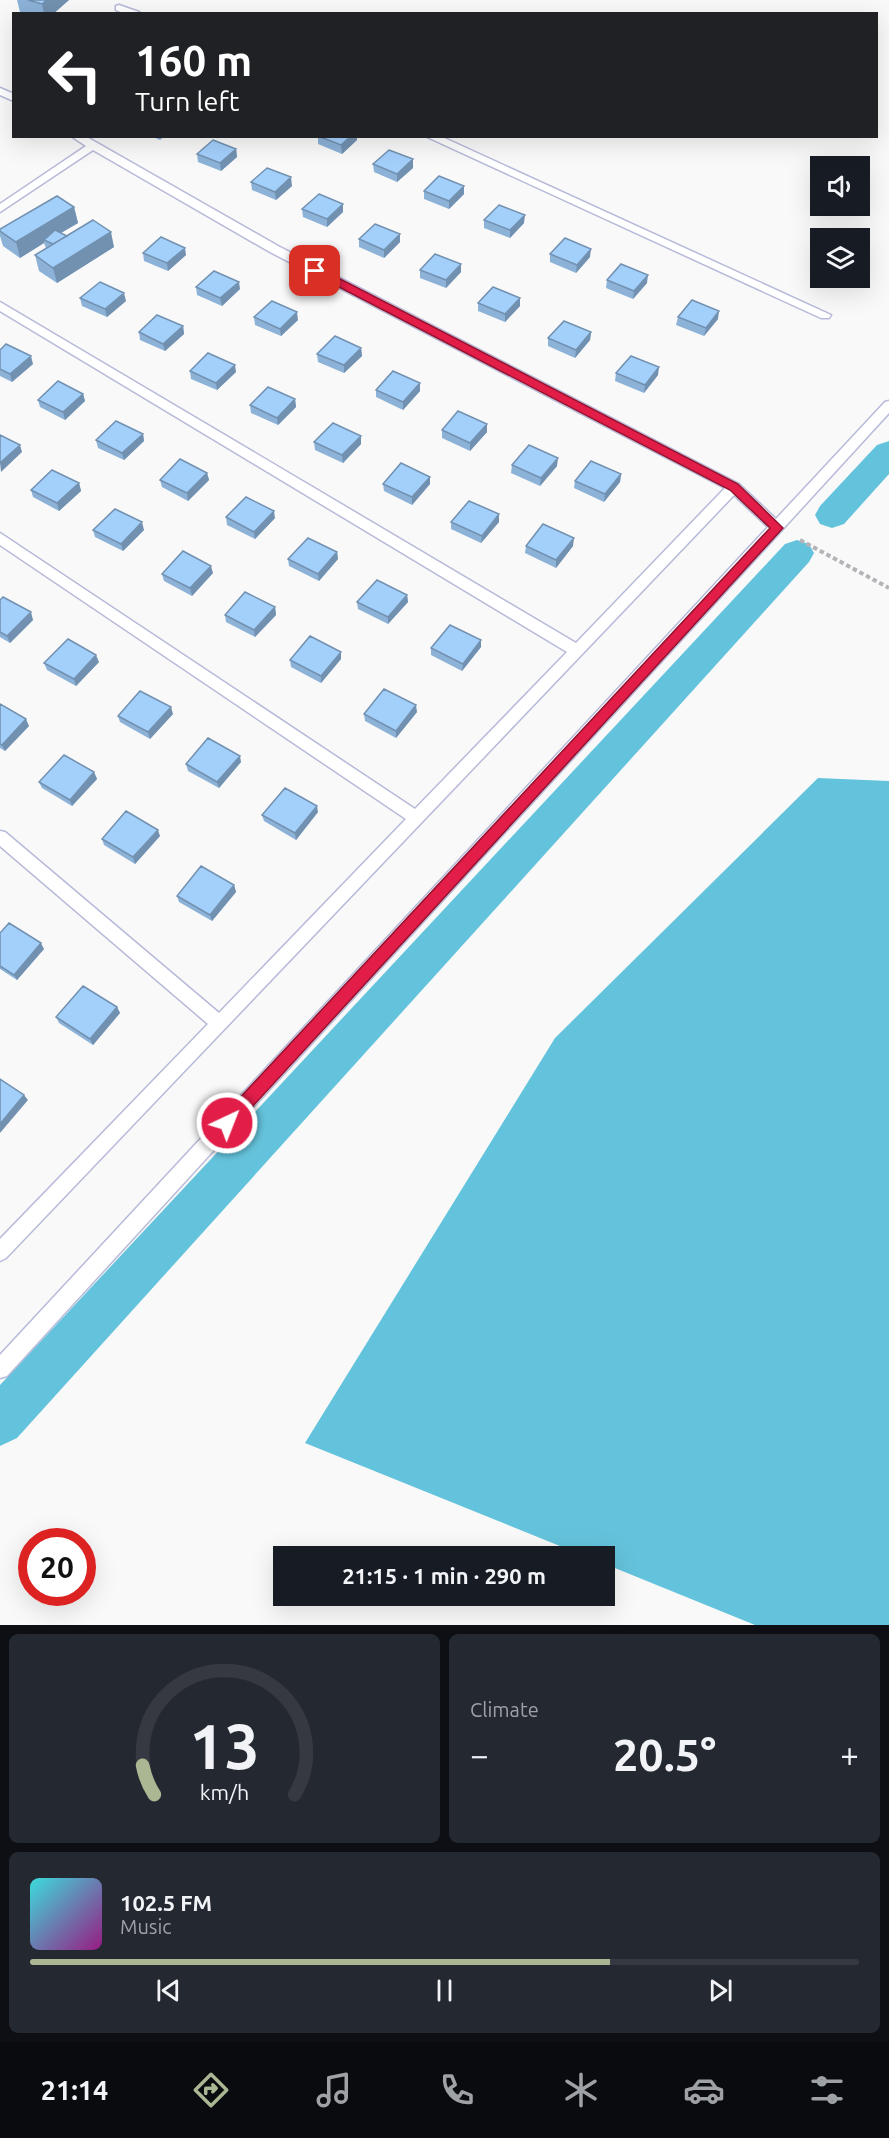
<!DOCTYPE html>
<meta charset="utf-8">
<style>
:root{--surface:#171b24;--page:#242831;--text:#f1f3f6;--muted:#9ea1a6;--line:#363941;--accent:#abb693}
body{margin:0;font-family:Ubuntu,sans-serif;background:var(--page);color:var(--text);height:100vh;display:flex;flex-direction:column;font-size:22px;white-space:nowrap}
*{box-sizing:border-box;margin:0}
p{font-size:20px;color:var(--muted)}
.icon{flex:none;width:33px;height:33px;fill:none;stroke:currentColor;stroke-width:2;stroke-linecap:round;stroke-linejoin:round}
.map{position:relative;height:1625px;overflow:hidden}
.details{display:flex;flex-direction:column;gap:9px;padding:9px;background:#0d0f14;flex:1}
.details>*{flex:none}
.hud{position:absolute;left:12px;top:12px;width:866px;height:126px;border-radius:0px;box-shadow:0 6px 24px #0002;background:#202124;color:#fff;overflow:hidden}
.fabs{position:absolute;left:810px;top:156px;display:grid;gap:12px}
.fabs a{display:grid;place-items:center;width:60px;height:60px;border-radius:0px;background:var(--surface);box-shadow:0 6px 24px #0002;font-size:30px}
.speed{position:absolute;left:18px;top:1528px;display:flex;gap:12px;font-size:30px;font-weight:700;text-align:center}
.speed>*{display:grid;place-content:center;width:78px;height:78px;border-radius:50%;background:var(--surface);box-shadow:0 6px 24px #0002;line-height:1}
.speed .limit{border:9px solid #d22;background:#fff;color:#111}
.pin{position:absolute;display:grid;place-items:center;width:51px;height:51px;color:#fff;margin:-26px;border-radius:12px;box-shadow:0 3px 9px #0006}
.me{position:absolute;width:66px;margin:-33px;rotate:43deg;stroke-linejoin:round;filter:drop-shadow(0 0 4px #0008)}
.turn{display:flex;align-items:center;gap:21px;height:126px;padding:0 24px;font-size:27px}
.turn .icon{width:78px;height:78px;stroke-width:2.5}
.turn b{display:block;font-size:42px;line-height:51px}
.big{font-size:45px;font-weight:700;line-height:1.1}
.details .tile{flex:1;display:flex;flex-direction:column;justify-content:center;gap:9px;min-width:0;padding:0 21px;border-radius:9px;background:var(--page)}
.details .dial{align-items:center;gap:0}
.dial svg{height:156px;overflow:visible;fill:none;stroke:var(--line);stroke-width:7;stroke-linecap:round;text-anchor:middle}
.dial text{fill:var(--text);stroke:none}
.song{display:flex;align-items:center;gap:18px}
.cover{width:72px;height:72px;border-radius:9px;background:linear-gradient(135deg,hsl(180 70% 55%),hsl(310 70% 35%))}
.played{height:6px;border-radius:3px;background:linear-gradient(90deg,var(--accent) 70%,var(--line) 70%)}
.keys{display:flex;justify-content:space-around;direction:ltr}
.heat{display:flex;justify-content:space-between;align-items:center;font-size:33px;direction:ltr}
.details .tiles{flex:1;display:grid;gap:9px;grid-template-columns:1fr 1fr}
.tile:last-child{grid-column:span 2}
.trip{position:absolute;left:273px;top:1546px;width:342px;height:60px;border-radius:0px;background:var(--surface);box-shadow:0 6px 24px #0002;font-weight:700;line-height:60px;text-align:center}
.dock{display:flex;height:96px;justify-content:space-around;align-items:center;background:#090b0e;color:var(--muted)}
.dock .icon{width:42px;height:42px}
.dock .selected{color:var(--accent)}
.dock b{font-size:27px;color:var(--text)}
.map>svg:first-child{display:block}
.water{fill:#64c3dc}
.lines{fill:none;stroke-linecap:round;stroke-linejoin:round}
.canal{fill:#64c3dc;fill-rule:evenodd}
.service-casing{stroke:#b7bad9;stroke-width:3}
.path{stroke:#b3b4b8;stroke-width:4;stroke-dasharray:4.5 3;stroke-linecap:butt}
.service{fill:#fff;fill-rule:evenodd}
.wall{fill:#8cb2d8}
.shaded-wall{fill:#7291b0}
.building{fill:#a3cffb;stroke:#7291b0;stroke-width:1.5}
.route{fill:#e11d48;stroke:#92132f;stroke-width:1.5}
</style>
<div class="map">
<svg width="889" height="1625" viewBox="0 0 889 1625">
<rect width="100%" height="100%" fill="#f9f9f9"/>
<!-- water -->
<path class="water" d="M818 778 889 781V1625H755L605 1564 604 1557H587L305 1443 555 1038Z"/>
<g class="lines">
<!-- canal -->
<path class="canal" d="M889 441V474L844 524 832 528 820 524 815 515 820 506 877 445Z
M797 540 809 544 814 553 809 562 17 1438 0 1446V1385L785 544Z"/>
<!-- service casing -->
<g class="service-casing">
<path id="service" d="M119 5 139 12 141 14H125L116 10V6Z
M0 88 14 94V101L0 95Z
M71 136H85L278 246 739 484 776 519 885 402 889 401V413L7 1376 0 1378V1355L768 527 734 495 6 1258 0 1261V1239L208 1024 0 846V831L5 832 219 1013 406 819 0 545V533L415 809 567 652 0 311V302L576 643 725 488 270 252 93 150 0 212V204L86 146Z
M425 136H440L831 315 829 318H821Z"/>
</g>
<!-- path -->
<path class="path" d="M800 540 889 588"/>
<!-- service -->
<use href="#service" class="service"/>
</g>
<!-- wall -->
<path class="wall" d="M17 0H69L53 14H25L20 12Z
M151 136H165L160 140Z
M318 136 357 140 342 154 318 144Z
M236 149 237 157 221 171 198 162 197 154Z
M413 159V168L397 182 374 172 373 164Z
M251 182 292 186 276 200 252 190Z
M464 186V194L449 209 424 199V191Z
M74 207 78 223 61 233 67 236 114 247 57 283 39 271 35 255 47 248H46L44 243 20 258 3 246 0 236V229Z
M302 209 343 212 327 227 303 217Z
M484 220 524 223 510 238 484 228Z
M359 239 400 242 384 258 359 247Z
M143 253 186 255 168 271 144 261Z
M550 254 590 257 576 273 550 262Z
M461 264V272L446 288 420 278V270Z
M607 280 647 283 633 299 606 288Z
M196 287 240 289 222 306 197 295Z
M80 298 126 301 107 317 82 306Z
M520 298V306L505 322 478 311V303Z
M254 317 298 320 281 336 255 325Z
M678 317 718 319 704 336 676 325Z
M183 326 184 334 165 351 140 340 139 332Z
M591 332 590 340 575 358 548 346V338Z
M361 348 362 356 344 373 318 362 317 354Z
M0 350 33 364 12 382 0 376Z
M190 371 236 372 217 390 191 379Z
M616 373 658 375 644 393 615 381Z
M376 390 420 391 403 410 376 397Z
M83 394 85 401 65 420 40 407 38 400Z
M295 399 296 407 278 425 251 413 250 405Z
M487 424V432L470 451 442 438V430Z
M143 434 144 441 124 460 98 448 96 440Z
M314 442 361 444 343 463 315 450Z
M512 465 557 466 540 486 511 473Z
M207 473 209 480 188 501 162 487 160 480Z
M621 474 620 482 604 502 574 488 575 481Z
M79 483 81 491 59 511 33 497 31 490Z
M383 484H430L412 505 384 491Z
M499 514V522L481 543 451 529V522Z
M226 517 275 518 255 539 227 525Z
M93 530H144L123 551 95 537Z
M526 546H573L556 568 525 553Z
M337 552 338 559 319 581 289 566 288 559Z
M213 573 192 596 164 581 162 574Z
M407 595 408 602 388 624 358 609 357 602Z
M0 600 33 620 10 643 0 637Z
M275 607 276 615 255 637 226 622 225 615Z
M481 647 462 671 431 655V648Z
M341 659 321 683 291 667 290 660Z
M99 662 76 686 47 670 44 663Z
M0 704 29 726 5 751 0 748Z
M417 712 396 738 365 721 364 714Z
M173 714 150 739 120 722 118 716Z
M241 762 219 788 188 771 186 764Z
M94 772 97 779 72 806 42 788 39 782Z
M318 812 296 840 264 821 262 815Z
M160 836 135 864 104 845 102 839Z
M234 885 236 892 212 921 179 902 177 896Z
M0 933 44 949 17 980 0 969Z
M117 1007 120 1013 93 1045 59 1023 56 1017Z"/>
<!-- shaded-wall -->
<path class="shaded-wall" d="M47 0H69L53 14H44L42 4Z
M351 136H357V140L342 154 341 145Z
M236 149 237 157 221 171 220 163Z
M413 159V168L397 182V174Z
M291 177 292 186 276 200 275 192Z
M464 186V194L449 209V201Z
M343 204V212L327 227V219Z
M74 207 78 223 47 241 44 240V243L20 258 16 242Z
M525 215 524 223 510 238V230Z
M111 232 114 247 57 283 53 268Z
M400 234V242L384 258V250Z
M185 248 186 255 168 271 167 263Z
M591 249 590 257 576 273 577 265Z
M461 264V272L446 288V280Z
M648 275 647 283 633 299 634 291Z
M239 282 240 289 222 306 220 298Z
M124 293 126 301 107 317 105 309Z
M520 298V306L505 322V314Z
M719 311 718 319 704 336 706 328Z
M297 312 298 320 281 336 280 329Z
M183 326 184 334 165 351 163 344Z
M591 332 590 340 575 358 576 350Z
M361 348 362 356 344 373V365Z
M31 356 33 364 12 382 10 374Z
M235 365 236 372 217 390 216 383Z
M659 367 658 375 644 393 645 385Z
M420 383V391L403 410V402Z
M83 394 85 401 65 420 63 412Z
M295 399 296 407 278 425 277 418Z
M487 424V432L470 451V443Z
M143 434 144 441 124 460 122 453Z
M361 436V444L343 463 342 455Z
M20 445 22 452 1 472 0 463Z
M558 458 557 466 540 486 541 478Z
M207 473 209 480 188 501 187 493Z
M621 474 620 482 604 502 605 494Z
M430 477V484L412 505V497Z
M79 483 81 491 59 511 57 503Z
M274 511 275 518 255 539 254 532Z
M499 514V522L481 543 482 536Z
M142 522 144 530 123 551 121 544Z
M574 538 573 546 556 568V560Z
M337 552 338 559 319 581 318 574Z
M211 566 213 573 192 596 190 588Z
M407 595 408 602 388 624V617Z
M275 607 276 615 255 637 254 630Z
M31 612 33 620 10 643 7 636Z
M481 640V647L462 671 463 664Z
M341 652V659L321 683V676Z
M96 655 99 662 76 686 74 679Z
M416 705 417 712 396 738V731Z
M171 707 173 714 150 739 148 732Z
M26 719 29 726 5 751 2 745Z
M240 756 241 762 219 788 217 782Z
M94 772 97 779 72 806 70 800Z
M317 806 318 812 296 840 295 833Z
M158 830 160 836 135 864 133 857Z
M234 885 236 892 212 921 210 915Z
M41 943 44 949 17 980 14 975Z
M117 1007 120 1013 93 1045 90 1039Z
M24 1095 28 1100 0 1133V1124Z"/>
<!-- building -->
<path class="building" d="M28 0H47L42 4Z
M318 136H351L341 145Z
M213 140 236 149 220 163 197 154Z
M389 150 413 159 397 174 373 164Z
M267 168 291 177 275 192 251 182Z
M439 176 464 186 449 201 424 191Z
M319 194 343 204 327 219 302 209Z
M57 196 74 207 16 242 0 231V229Z
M499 205 525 215 510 230 484 220Z
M93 220 111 232 53 268 35 255Z
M375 224 400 234 384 250 359 239Z
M55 230 67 236 53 244 44 240Z
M161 237 185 248 167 263 143 253Z
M565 238 591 249 577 265 550 254Z
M435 254 461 264 446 280 420 270Z
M621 264 648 275 634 291 607 280Z
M214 271 239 282 220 298 196 287Z
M100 282 124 293 105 309 80 298Z
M493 287 520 298 505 314 478 303Z
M692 300 719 311 706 328 678 317Z
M272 301 297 312 280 329 254 317Z
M157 315 183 326 163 344 139 332Z
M564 321 591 332 576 350 548 338Z
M335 336 361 348 344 365 317 354Z
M6 344 31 356 10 374 0 369V350Z
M208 353 235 365 216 383 190 371Z
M631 356 659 367 645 385 616 373Z
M393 371 420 383 403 402 376 390Z
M58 381 83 394 63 412 38 400Z
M268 387 295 399 277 418 250 405Z
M458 411 487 424 470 443 442 430Z
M116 421 143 434 122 453 96 440Z
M333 423 361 436 342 455 314 442Z
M0 435 20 445 0 463Z
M529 445 558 458 541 478 512 465Z
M180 459 207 473 187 493 160 480Z
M591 461 621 474 605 494 575 481Z
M401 463 430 477 412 497 383 484Z
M52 470 79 483 57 503 31 490Z
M246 497 274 511 254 532 226 517Z
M469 501 499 514 482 536 451 522Z
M115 509 142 522 121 544 93 530Z
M543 524 574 538 556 560 526 546Z
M308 538 337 552 318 574 288 559Z
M183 551 211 566 190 588 162 574Z
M377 580 407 595 388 617 357 602Z
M245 592 275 607 254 630 225 615Z
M3 597 31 612 7 636 0 632V600Z
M450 625 481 640 463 664 431 648Z
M310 636 341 652 321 676 290 660Z
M68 639 96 655 74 679 44 663Z
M384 689 416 705 396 731 364 714Z
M140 691 171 707 148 732 118 716Z
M0 704 26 719 2 745 0 744Z
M208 738 240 756 217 782 186 764Z
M64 755 94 772 70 800 39 782Z
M285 788 317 806 295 833 262 815Z
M126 811 158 830 133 857 102 839Z
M201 866 234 885 210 915 177 896Z
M9 923 41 943 14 975 0 966V933Z
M83 986 117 1007 90 1039 56 1017Z
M0 1079 24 1095 0 1124Z"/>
<!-- route -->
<path class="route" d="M312 268H319L738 484 783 528 232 1129 227 1131 221 1129 219 1123 221 1118 770 528 730 490 312 273Z"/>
</svg>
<div class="fabs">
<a><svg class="icon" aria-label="sound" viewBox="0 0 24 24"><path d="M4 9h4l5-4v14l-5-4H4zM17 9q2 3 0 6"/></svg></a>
<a><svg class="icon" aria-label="layers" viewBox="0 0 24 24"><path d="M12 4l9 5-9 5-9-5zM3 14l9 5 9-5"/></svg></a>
</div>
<div class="speed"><div class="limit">20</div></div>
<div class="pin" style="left:315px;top:271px;background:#d93025"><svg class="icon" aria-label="arrive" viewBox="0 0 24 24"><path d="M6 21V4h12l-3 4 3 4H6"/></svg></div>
<svg class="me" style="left:227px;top:1123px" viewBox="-20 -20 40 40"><circle r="17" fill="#e11d48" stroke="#fff" stroke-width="3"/><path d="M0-11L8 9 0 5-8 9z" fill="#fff"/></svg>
<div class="trip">21:15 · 1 min · 290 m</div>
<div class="hud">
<div class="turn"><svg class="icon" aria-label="left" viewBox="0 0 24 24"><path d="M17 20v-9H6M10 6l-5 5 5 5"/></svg><div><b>160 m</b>Turn left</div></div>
</div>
</div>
<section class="details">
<div class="tiles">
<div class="tile dial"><svg viewBox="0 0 100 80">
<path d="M14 69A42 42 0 1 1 86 69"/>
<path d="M14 69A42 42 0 0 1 8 54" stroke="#abb693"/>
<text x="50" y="56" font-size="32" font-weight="700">13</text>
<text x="50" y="72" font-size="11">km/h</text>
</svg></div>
<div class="tile"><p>Climate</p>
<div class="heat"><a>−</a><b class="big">20.5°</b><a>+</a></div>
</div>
<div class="tile">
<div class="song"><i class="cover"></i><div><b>102.5 FM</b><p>Music</p></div></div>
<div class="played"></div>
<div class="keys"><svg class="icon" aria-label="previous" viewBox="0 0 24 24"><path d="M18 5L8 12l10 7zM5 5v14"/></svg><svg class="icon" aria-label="pause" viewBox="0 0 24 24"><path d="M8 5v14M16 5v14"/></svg><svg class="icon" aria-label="next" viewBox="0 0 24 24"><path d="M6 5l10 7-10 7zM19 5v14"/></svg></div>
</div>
</div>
</section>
<nav class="dock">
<b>21:14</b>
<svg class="icon selected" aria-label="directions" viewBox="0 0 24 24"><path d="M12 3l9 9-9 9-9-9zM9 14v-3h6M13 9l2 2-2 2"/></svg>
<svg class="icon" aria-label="music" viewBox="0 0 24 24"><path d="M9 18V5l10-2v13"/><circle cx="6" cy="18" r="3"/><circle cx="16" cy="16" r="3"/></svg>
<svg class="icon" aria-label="phone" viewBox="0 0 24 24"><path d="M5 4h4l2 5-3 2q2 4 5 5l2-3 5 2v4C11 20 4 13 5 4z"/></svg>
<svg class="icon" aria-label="climate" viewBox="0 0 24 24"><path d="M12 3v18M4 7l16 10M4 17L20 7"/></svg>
<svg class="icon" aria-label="car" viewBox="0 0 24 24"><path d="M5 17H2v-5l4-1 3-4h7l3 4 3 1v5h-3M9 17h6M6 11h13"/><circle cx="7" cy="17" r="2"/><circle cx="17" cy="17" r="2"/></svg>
<svg class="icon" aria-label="filters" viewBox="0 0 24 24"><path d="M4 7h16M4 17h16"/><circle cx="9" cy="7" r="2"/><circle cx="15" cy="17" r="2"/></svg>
</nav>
